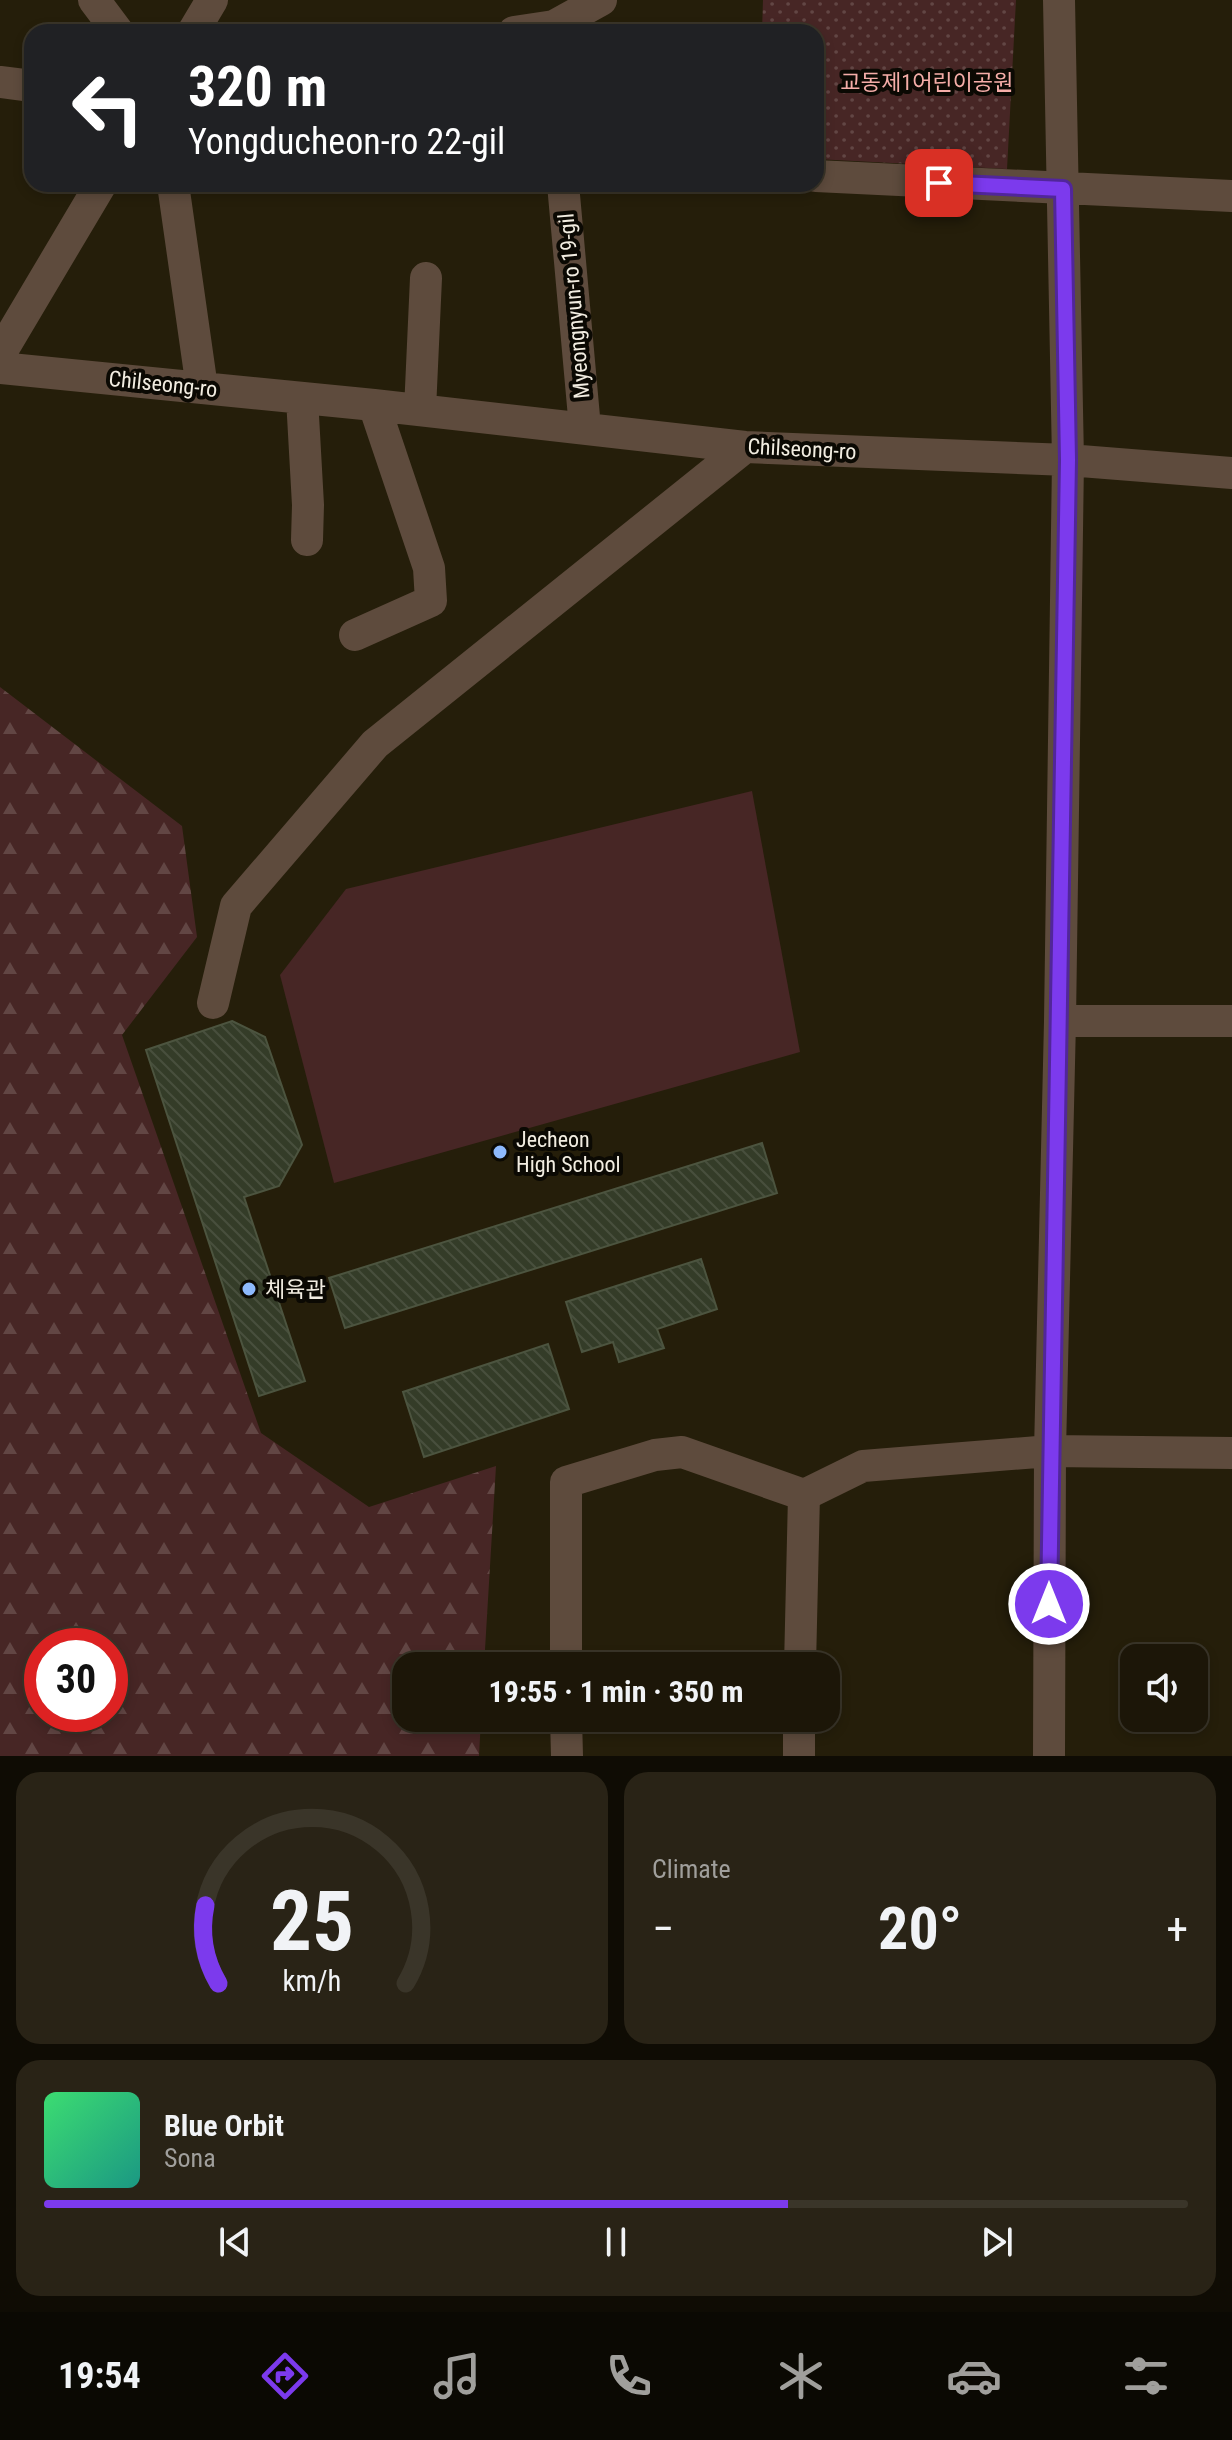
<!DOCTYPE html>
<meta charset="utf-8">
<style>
:root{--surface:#1c1608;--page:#292316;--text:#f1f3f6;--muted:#a09f9c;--line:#3a3529;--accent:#7c3aed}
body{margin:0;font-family:"Roboto Condensed","Noto Sans KR",sans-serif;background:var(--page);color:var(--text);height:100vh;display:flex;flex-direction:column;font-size:30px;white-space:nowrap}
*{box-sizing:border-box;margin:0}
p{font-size:26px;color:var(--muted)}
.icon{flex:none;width:44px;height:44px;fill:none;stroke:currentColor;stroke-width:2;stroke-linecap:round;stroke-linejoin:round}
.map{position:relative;height:1756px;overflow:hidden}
.panel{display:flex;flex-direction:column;gap:16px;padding:16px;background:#0f0c04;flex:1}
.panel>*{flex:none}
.banner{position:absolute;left:24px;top:24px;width:800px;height:168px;border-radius:24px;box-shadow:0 4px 12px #0003,0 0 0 2px var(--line);background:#202124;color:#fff;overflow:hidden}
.fabs{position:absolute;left:1120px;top:1644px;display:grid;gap:16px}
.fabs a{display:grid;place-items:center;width:88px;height:88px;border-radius:16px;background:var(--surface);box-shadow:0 4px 12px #0003,0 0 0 2px var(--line);font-size:40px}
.speed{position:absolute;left:24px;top:1628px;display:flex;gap:16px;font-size:40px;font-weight:700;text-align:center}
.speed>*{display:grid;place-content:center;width:104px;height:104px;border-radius:50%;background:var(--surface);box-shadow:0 4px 12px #0003,0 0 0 2px var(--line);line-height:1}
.speed .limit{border:12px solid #d22;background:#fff;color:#111}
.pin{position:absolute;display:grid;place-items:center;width:68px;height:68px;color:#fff;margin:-34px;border-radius:16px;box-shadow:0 4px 12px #0006}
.me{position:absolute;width:88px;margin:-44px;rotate:0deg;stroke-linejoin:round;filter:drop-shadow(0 0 6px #0008)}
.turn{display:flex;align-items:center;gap:28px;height:168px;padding:0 32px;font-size:36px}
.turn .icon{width:104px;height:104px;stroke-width:2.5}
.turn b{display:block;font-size:56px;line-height:68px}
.big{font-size:60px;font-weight:700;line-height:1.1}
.panel .card{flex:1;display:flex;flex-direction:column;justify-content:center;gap:12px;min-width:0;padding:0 28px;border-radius:24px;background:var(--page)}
.panel .dial{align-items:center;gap:0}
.dial svg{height:208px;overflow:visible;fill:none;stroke:var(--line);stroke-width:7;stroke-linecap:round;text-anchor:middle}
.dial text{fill:var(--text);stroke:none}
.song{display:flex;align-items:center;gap:24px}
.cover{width:96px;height:96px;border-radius:12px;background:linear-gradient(135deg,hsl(140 70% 55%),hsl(170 70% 35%))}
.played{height:8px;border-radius:4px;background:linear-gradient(90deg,var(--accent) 65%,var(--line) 65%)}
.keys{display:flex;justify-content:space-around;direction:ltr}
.heat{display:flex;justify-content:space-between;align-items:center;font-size:44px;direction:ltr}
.panel .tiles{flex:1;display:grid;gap:16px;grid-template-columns:1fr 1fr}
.card:last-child{grid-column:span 2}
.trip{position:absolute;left:392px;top:1652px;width:448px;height:80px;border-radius:24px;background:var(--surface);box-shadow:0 4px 12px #0003,0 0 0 2px var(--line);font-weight:700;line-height:80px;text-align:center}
.menu{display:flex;height:128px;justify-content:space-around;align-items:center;background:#0b0903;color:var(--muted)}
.menu .icon{width:56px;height:56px}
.menu .active{color:var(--accent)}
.menu b{font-size:36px;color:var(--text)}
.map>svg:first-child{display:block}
.grass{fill:#472625}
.forest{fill:url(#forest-firs);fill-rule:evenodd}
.park{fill:url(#park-dots)}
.building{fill:url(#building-back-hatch);stroke:#4c543f;stroke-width:2}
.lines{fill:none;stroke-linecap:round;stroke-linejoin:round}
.minor{stroke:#5e4b3d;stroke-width:32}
.route-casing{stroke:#51269a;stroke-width:20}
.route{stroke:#7c3aed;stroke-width:14}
.poi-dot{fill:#8db9fc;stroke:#0b0903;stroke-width:3}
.labels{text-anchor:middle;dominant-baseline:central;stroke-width:8;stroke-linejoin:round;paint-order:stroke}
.park-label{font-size:22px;fill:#f5ada8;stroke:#0b0903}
.street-label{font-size:22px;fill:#f2ede1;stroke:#0b0903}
.poi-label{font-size:22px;fill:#f2ede1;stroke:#0b0903;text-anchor:start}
</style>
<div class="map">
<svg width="1232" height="1756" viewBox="0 0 1232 1756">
<defs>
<pattern id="forest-firs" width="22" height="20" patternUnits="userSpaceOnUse" patternTransform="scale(2)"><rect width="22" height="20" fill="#472625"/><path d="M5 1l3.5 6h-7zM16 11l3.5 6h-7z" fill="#624644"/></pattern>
<pattern id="park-dots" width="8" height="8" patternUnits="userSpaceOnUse" patternTransform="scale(2)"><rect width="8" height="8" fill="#472625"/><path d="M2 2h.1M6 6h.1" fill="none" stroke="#624644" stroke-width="1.8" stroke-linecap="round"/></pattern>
<pattern id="building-back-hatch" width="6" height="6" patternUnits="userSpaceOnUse" patternTransform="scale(2)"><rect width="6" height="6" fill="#343c28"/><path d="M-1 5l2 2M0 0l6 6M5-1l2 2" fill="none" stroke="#484f3d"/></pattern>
</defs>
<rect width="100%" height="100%" fill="#251e0a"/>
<!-- grass -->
<path class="grass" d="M752 791 800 1052 334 1183 280 975 346 889Z"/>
<!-- forest -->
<path class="forest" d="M0 687 182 826 197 937 122 1035 261 1433 369 1507 496 1466 484 1666H406V1718H481L479 1756H0ZM42 1646H110V1714H42Z"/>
<!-- park -->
<path class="park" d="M763 0H1016L1007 169 816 159V32H762Z"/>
<!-- building -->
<path class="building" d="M232 1021 265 1037 302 1145 279 1186 244 1197 305 1381 259 1396 146 1050Z
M762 1143 777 1193 345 1328 329 1278Z
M701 1259 717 1309 657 1329 664 1348 619 1362 613 1342 582 1352 566 1302Z
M548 1344 569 1409 424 1457 403 1392Z"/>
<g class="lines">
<!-- minor -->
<path class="minor" d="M94 0 118 32
M193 32 212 0
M514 32 554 26 601 0
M0 82 32 86
M816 176 1232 196
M173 184 202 388
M563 184 585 428
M0 354 101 184
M0 368 374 405 745 447 1068 460 1232 473
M302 398 308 505 307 540
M420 410 426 278
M355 635 431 601 429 568 374 405
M213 1003 236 906 375 744 745 447
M1060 1021H1232
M566 1666V1482L655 1455 682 1452 804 1495
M800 1666 804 1495 863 1466 1050 1451 1232 1453
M566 1718 567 1756
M799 1756V1718
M1049 1756 1050 1451 1060 1021 1068 460 1059 0"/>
</g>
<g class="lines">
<!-- route casing -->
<g class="route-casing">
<path id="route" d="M939 183 1063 189 1068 460 1049 1604"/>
</g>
<!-- route -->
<use href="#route" class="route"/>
</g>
<!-- markers -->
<g class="poi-dot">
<circle cx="500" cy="1152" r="8"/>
<circle cx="249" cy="1289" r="8"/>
</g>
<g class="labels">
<!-- park labels -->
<g class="park-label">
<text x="927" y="82">교동제1어린이공원</text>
</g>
<!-- street labels -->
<g class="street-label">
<text transform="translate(574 306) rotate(-95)">Myeongnyun-ro 19-gil</text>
<text transform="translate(163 384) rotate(6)">Chilseong-ro</text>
<text transform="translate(802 449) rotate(3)">Chilseong-ro</text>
</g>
<!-- poi labels -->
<g class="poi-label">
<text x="516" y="1139">Jecheon<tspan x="516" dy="25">High School</tspan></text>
<text x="265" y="1289">체육관</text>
</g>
</g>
</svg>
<div class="fabs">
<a><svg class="icon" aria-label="sound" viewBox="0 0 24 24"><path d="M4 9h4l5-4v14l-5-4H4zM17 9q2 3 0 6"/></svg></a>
</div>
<div class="speed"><div class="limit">30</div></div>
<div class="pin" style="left:939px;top:183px;background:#d93025"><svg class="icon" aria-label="arrive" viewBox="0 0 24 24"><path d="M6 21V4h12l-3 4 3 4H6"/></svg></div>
<svg class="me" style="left:1049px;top:1604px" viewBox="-20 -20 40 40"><circle r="17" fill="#7c3aed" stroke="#fff" stroke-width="3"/><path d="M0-11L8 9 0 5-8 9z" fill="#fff"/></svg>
<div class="trip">19:55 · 1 min · 350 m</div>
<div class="banner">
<div class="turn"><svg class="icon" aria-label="left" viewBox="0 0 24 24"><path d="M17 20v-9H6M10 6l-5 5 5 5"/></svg><div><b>320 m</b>Yongducheon-ro 22-gil</div></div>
</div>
</div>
<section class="panel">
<div class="tiles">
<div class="card dial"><svg viewBox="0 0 100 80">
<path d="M14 69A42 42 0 1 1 86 69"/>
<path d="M14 69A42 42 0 0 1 9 39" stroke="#7c3aed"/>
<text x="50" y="56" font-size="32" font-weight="700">25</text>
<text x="50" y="72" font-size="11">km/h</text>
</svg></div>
<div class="card"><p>Climate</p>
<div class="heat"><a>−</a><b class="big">20°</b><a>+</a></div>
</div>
<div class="card">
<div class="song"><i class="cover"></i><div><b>Blue Orbit</b><p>Sona</p></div></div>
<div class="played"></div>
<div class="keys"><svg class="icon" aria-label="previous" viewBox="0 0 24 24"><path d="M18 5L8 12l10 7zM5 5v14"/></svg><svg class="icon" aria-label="pause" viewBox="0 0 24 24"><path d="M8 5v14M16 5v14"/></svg><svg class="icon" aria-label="next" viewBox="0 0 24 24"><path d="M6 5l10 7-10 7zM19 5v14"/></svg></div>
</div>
</div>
</section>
<nav class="menu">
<b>19:54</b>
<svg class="icon active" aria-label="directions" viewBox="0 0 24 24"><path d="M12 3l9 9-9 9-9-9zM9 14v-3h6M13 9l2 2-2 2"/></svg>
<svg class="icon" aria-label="music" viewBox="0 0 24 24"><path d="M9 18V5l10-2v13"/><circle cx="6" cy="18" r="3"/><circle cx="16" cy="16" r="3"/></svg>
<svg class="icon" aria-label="phone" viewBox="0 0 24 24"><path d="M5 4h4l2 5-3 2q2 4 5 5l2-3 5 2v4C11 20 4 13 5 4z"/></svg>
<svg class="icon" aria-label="climate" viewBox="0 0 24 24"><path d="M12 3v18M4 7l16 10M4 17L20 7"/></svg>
<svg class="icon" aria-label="car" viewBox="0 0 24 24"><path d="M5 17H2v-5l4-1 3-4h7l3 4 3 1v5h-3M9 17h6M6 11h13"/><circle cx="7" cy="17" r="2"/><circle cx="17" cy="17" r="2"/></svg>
<svg class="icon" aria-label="filters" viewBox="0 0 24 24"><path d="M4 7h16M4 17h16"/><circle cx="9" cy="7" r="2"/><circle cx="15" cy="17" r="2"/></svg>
</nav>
